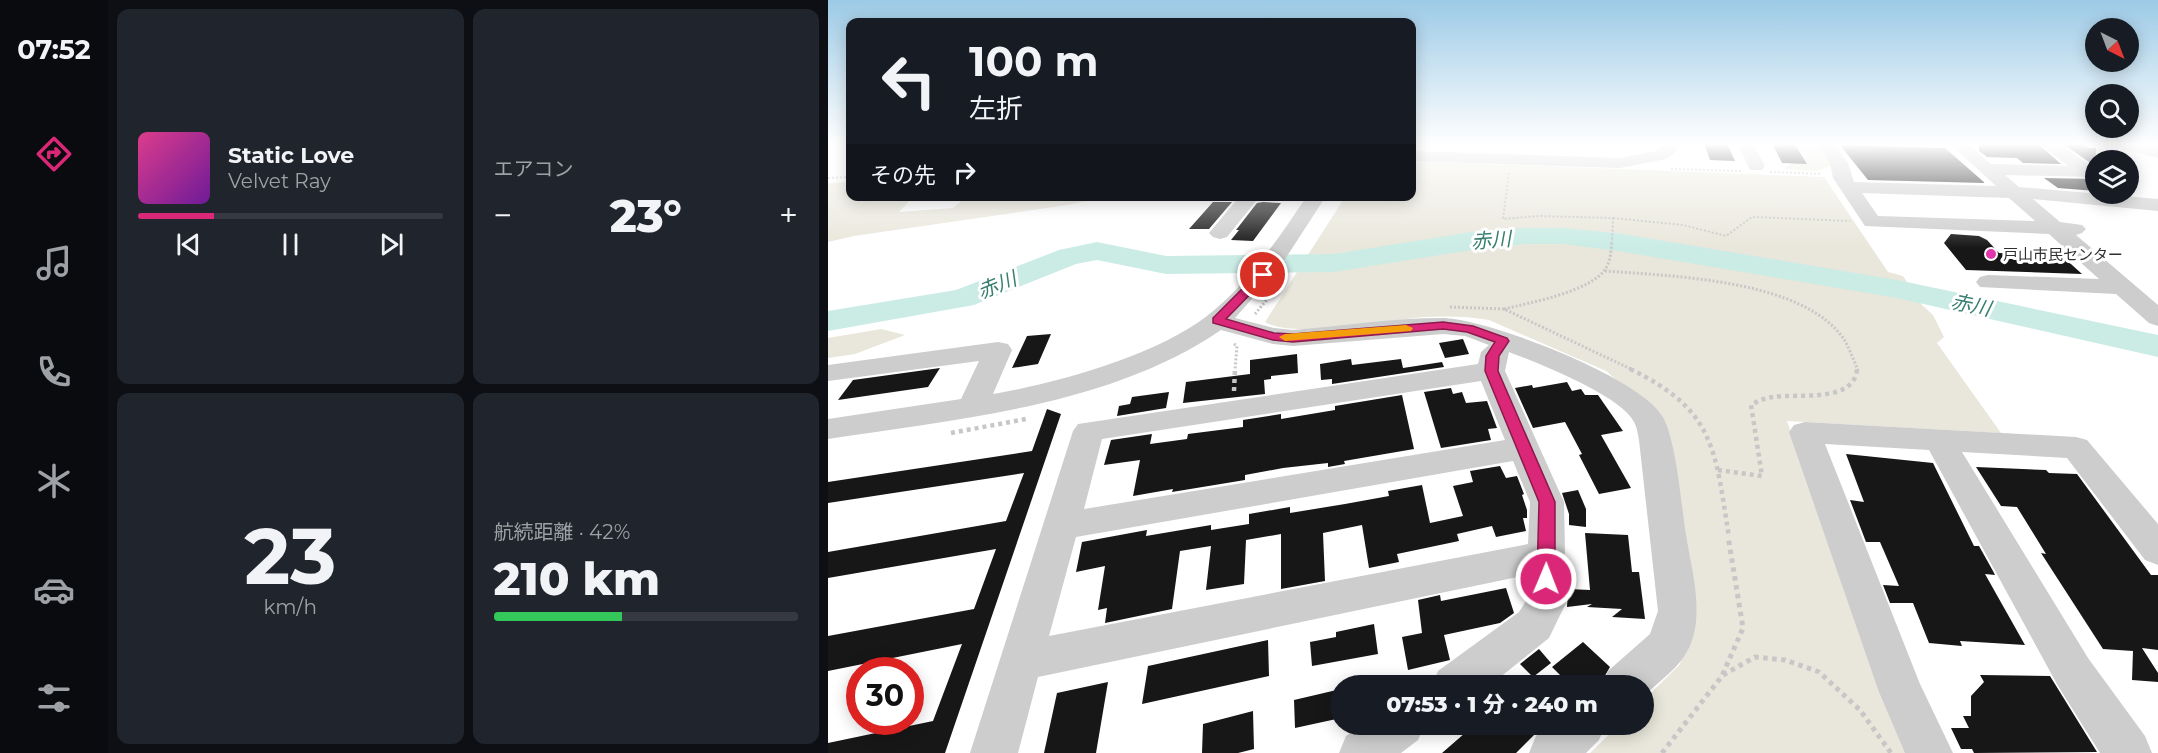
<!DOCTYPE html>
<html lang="ja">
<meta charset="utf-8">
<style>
:root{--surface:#171b24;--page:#20242c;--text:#f1f3f6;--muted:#9ea1a6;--line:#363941;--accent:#db2777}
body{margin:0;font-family:Montserrat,"Noto Sans JP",sans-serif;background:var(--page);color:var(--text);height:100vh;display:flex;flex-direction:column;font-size:22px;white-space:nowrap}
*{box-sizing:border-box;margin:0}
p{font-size:20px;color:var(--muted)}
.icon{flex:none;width:33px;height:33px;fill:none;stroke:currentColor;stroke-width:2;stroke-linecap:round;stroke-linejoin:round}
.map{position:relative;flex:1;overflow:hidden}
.panel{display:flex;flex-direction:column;gap:9px;padding:9px;background:#0d0f14;width:720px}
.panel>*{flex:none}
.banner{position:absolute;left:18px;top:18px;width:570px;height:183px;border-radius:12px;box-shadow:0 3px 15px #0003;background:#171b24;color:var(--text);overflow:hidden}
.needle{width:39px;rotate:138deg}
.tools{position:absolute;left:1257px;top:18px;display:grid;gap:12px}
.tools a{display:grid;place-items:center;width:54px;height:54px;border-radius:50%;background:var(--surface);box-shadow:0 3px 15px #0003;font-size:30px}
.speed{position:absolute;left:18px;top:657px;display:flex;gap:12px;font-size:30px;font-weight:700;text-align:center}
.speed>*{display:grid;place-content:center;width:78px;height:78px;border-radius:50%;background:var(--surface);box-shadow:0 3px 15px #0003;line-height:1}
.speed .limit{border:9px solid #d22;background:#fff;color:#111}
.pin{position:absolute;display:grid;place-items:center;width:51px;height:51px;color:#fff;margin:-26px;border:3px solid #fff;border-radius:50%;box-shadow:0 2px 6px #0007}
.me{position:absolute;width:66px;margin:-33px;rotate:1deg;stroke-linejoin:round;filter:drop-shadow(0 0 4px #0008)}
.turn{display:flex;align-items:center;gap:21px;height:126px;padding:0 24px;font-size:27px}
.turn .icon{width:78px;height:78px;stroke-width:2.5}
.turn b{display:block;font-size:42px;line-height:51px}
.then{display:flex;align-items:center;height:57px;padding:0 24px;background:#0003;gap:12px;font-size:22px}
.big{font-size:45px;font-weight:800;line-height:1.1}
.panel .card{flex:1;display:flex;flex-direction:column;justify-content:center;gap:9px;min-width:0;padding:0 21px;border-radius:12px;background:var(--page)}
.panel .dial{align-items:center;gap:0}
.dial b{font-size:78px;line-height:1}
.song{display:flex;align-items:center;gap:18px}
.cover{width:72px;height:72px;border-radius:9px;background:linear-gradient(135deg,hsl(330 70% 55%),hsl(280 70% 35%))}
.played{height:6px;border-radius:3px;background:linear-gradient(90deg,var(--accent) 25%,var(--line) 25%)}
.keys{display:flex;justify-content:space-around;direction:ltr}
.heat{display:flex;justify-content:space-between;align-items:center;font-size:33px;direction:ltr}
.charge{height:9px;border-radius:4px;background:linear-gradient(90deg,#34c759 42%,var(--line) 0)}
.panel .tiles{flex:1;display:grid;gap:9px;grid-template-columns:repeat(2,1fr)}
.trip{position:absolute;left:502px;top:675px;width:324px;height:60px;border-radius:30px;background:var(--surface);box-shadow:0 3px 15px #0003;font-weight:800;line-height:60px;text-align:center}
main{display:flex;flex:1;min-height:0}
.tabs{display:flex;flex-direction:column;width:108px;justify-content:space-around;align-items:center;background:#090b0e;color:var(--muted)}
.tabs .icon{width:42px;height:42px}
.tabs .selected{color:var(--accent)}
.tabs b{font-size:27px;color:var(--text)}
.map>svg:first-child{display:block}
.green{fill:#e9e7db}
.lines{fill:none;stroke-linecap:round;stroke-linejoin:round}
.river{fill:#caece4;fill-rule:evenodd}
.building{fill:#171717}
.path-far3{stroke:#c7c7c7;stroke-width:2;stroke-dasharray:2 2;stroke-linecap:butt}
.path-far2{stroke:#c7c7c7;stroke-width:3;stroke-dasharray:2 2;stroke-linecap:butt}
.path-far1{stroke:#c7c7c7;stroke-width:4.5;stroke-dasharray:4 4;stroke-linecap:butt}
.path{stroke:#c7c7c7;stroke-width:5;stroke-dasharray:4.5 4.5;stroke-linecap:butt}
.minor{fill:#cdcdcd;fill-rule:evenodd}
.route{fill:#db2777;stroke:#8e194d;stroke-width:1.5}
.slow{fill:#f59e0b}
.poi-dot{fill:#e335ac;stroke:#fff;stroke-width:2}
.labels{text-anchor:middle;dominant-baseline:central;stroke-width:6;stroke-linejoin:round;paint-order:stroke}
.far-poi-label{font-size:15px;fill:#303030;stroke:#fff;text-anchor:start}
.water-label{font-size:20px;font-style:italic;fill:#377e6e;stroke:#fff}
</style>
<main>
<nav class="tabs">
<b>07:52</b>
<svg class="icon selected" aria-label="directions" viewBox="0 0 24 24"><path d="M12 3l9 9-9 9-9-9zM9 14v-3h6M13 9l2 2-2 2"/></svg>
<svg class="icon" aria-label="music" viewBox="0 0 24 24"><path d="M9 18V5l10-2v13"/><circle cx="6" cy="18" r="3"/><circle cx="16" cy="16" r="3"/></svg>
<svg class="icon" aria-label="phone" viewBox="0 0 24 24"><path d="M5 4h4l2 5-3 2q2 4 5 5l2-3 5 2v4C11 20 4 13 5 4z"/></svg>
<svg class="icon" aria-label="climate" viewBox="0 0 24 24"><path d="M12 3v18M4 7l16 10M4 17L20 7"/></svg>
<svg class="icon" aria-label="car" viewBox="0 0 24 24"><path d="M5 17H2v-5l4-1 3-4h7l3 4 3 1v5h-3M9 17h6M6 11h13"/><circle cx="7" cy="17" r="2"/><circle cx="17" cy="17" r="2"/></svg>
<svg class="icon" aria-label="filters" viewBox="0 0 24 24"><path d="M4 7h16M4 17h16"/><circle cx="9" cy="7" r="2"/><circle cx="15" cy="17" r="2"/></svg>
</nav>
<section class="panel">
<div class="tiles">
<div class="card">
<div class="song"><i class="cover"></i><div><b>Static Love</b><p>Velvet Ray</p></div></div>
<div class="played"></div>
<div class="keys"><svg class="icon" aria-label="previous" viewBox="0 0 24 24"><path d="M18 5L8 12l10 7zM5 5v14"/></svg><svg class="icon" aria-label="pause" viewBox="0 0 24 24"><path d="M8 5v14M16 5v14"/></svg><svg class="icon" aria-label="next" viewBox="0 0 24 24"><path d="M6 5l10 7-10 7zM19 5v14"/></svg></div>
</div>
<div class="card"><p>エアコン</p>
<div class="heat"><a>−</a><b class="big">23°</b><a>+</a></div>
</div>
<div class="card dial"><b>23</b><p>km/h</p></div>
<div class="card"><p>航続距離 · 42%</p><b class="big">210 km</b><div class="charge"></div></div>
</div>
</section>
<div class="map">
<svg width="1330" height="753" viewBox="0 0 1330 753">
<rect width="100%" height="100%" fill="#fff"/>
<!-- green -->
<path class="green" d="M966 143H989L997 151 993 154 1003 161 1004 166 988 171 958 169 957 167 979 158Z
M584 161 996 177 1060 272 1075 276 1094 305 1105 315 1116 337 1109 343 1173 433 959 421 1052 679 1082 753H762L791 725 816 724V700L852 664 861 634 835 423 831 411 814 402 778 371 661 320C639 316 618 316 596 317 562 320 463 339 437 322L517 197 584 196Z
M22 182V196L85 197 71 212 125 208 138 197H278L239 205 26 236 0 242V183Z
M53 329 77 335 27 354 0 358V338Z"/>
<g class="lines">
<!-- river -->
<path class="river" d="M697 228H736L789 233 1069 280 1330 335V357L1069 298 789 251 736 244H697L643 250 506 272 338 274 269 260 248 264 146 305 0 331V311L128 290 231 250 269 242 338 256 506 254 643 232Z"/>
</g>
<!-- building -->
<path class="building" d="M876 143H899L907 161 882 160Z
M944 143H966L979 164 954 163Z
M1151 143H1209L1233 164 1195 163 1189 158 1159 157 1151 151Z
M1234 143H1254L1261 148H1268V167Z
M1012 145 1117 148 1157 183 1040 180Z
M1216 178 1268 179V191L1230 188Z
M385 202H404L381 229H361Z
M435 202 453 203 425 241 403 240 411 230H408L429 203Z
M1123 234 1151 236 1159 240 1171 253 1233 255 1254 274 1138 270 1116 243Z
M223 334 210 364 184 368 199 336Z
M635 339 641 354 617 358 611 343Z
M469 354 470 373 443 376V379L436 380 437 394 355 403 358 382 422 374V360Z
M523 359 524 365 573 359 575 368 614 362 616 367 504 384V379L493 380 492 364Z
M112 368 100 387 10 400 25 380Z
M739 382 744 391 753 389 757 395H770L795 431 773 435 803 488 771 494 751 455 754 454 737 422 705 428 687 388 704 385 705 388Z
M623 388 625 394 634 392 638 403 659 401 669 428 660 429 663 440 613 448 596 392Z
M341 392 338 408 289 416 291 406 302 404 304 397Z
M574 395 586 449 516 461 517 464 500 467V463L455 468 417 475V480L344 492 345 489 305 496 312 460 276 465 283 440 324 434 322 444 359 439 360 434 415 427V420L453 414V419L507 410V406Z
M219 409 233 414 117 753H0V743L105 721 134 644 0 671V636L146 609 168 549 0 578V552L178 521 196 473 0 503V482L204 451Z
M1018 454 1105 463 1146 546H1151L1165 571 1167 575 1157 574 1197 645 1132 641 1134 646 1101 643 1085 603H1062L1055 585 1071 586 1052 542H1038L1022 500 1036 502Z
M672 466 678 478 689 476 696 494 694 495 699 510V518H695L698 531 668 537 664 526 629 534 631 541 569 554 571 562 541 568 534 525 495 533 497 581 453 589V534L418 540 416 584 378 590 383 546 352 551 344 609 277 623 279 608 270 610 277 566 248 572 254 542 319 530 318 536 383 525V530L421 524V514L462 507V513L517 504 561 496 560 491 594 485 602 523 635 516 625 486 645 482 642 471Z
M1148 467 1218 470 1221 473 1249 474 1323 575H1330V650L1314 648 1330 673V682L1304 680 1305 651 1275 649 1213 553 1218 554 1189 507 1173 506Z
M750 490 758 509V527L741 525V514L734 493Z
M757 533 800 535 804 572H811L817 619 784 617 794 609 759 607 764 604 739 607 740 589 762 590Z
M678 588 686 613 672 623 616 635 622 660 580 670 574 637 594 633 590 600 612 595 613 601Z
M546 624 550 654 484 666 482 642 508 637V632Z
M440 640 441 676 314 704 320 666Z
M755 642 782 667 771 686H743L724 667Z
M711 649 723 663 705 677 692 664Z
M1152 675 1222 676 1269 752 1146 753 1144 749H1133L1123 728H1141L1135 716H1143V696L1156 682Z
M280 682 268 753H216L229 693Z
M513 689V718L467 728 466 700Z
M425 711 426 749 410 753H374L375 724Z
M629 724H717L688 753H614L637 733Z"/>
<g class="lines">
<!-- path-far3 -->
<path class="path-far3" d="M843 169 914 171
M942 172 994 174
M681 173 675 219 710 216 785 218 784 242
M0 178 22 177
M785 218 855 225 898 236 924 217 1022 221"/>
<!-- path-far2 -->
<path class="path-far2" d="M777 271C842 276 978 279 1017 341 1022 350 1026 361 1030 370
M622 307 676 309 805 370
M676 309C701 303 765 291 778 268 783 260 783 249 784 241
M427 314 451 285
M406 344 409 346 407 370"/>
<!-- path-far1 -->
<path class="path-far1" d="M802 369C888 410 887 451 901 537
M406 391 407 369
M123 433 198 419
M890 470 934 476 923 405C930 401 937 398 945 397 969 393 1026 404 1029 369"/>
<!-- path -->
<path class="path" d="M895 675 927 657 957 660 991 672 1032 710 1063 753
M834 753 894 676 915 628 900 536"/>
<!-- minor -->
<path class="minor" d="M837 143H854L846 154 838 159 792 168 584 161V151L792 158 827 151Z
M909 143H925L937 166 934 170H922Z
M988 143H1005L1020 163 1026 182 1168 186 1121 143H1139L1163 164 1240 166 1211 143H1230L1266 168 1267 177 1177 175 1191 187 1330 199V211L1205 199 1232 222 1254 225 1258 229 1254 233 1248 235 1330 305V326L1321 323 1288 294 1152 287 1148 282 1152 277 1160 275 1271 279 1221 234 1037 226 1005 178 1002 163ZM1034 193 1181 198 1207 221 1050 216Z
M1287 143H1314L1330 148V158L1289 147Z
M412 196H432L399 237 392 239 385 237 381 233Z
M479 196H498L452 267 407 318 446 328 465 330C514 326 565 318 614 318 658 318 818 379 836 419 849 447 853 503 858 535 864 573 880 623 855 658 845 672 828 684 816 696V686H774L780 671 822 634 830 611 811 440C810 435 809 427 806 422 792 395 710 363 681 352L677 371 736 502 738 603 721 638 661 686H604L610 671 691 612 698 601 699 575 210 677 190 753H142L245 431 250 424 650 364 653 352 661 345 637 336 615 334 465 346 445 344 393 330C282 406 130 419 0 439V419L133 399 151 361 0 381V365L170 342 180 344 184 350 165 394C229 383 327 356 379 316 420 284 450 239 479 196ZM653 381 677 440 256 509 274 439ZM685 461 702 502 700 544 221 636 248 537Z
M977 422 1248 437 1259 440 1330 524V565L1317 560 1239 458 1134 452 1260 658 1317 736 1324 753H1272L1230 686 1101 450 997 444 1092 684 1125 753H1077L1051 692 961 432 966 425Z
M535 724H597L590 740 573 753H511L518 736Z
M721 724H778L771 740 758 753H701L708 736Z"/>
</g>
<!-- sky -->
<linearGradient id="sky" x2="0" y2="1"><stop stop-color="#9ccae6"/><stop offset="0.58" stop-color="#fff"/><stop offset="1" stop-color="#fff" stop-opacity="0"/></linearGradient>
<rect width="1330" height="248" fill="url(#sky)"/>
<!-- route -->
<path class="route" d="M435 271 440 275 439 277 398 319 446 333 465 334 615 322 645 326 679 338 681 341 671 356 670 371 727 502V579L724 585 718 587 711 585 709 579 711 502 657 371 658 356 667 342 639 332 615 329 465 342 445 340 385 323V318L431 272Z"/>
<!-- slow -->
<path class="slow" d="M578 325 585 328 583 331 457 341 451 337 457 334Z"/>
<!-- markers -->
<circle class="poi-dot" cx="1163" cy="254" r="6"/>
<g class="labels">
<!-- far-poi labels -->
<g class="far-poi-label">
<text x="1175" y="254">戸山市民センター</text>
</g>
<!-- water labels -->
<g class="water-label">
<text transform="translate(663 240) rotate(-4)">赤川</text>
<text transform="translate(169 285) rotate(-22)">赤川</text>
<text transform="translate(1143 305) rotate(12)">赤川</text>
</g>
</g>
</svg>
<div class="tools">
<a><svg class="needle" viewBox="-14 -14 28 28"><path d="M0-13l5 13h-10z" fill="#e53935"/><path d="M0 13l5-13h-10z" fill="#9ea1a6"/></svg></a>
<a><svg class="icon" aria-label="search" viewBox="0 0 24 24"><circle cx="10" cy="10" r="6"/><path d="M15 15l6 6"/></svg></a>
<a><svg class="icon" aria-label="layers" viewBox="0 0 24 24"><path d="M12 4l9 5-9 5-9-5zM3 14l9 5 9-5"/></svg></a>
</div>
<div class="speed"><div class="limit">30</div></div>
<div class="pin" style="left:435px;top:275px;background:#d93025"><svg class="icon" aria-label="arrive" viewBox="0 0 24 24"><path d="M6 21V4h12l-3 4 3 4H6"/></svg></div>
<svg class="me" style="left:718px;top:579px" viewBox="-20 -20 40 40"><circle r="17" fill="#db2777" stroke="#fff" stroke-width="3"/><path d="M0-11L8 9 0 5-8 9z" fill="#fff"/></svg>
<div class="trip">07:53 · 1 分 · 240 m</div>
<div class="banner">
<div class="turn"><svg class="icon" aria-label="left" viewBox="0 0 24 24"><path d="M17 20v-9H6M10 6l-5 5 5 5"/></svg><div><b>100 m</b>左折</div></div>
<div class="then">その先<svg class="icon" aria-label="right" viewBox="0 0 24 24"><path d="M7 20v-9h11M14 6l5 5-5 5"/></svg></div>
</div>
</div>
</main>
